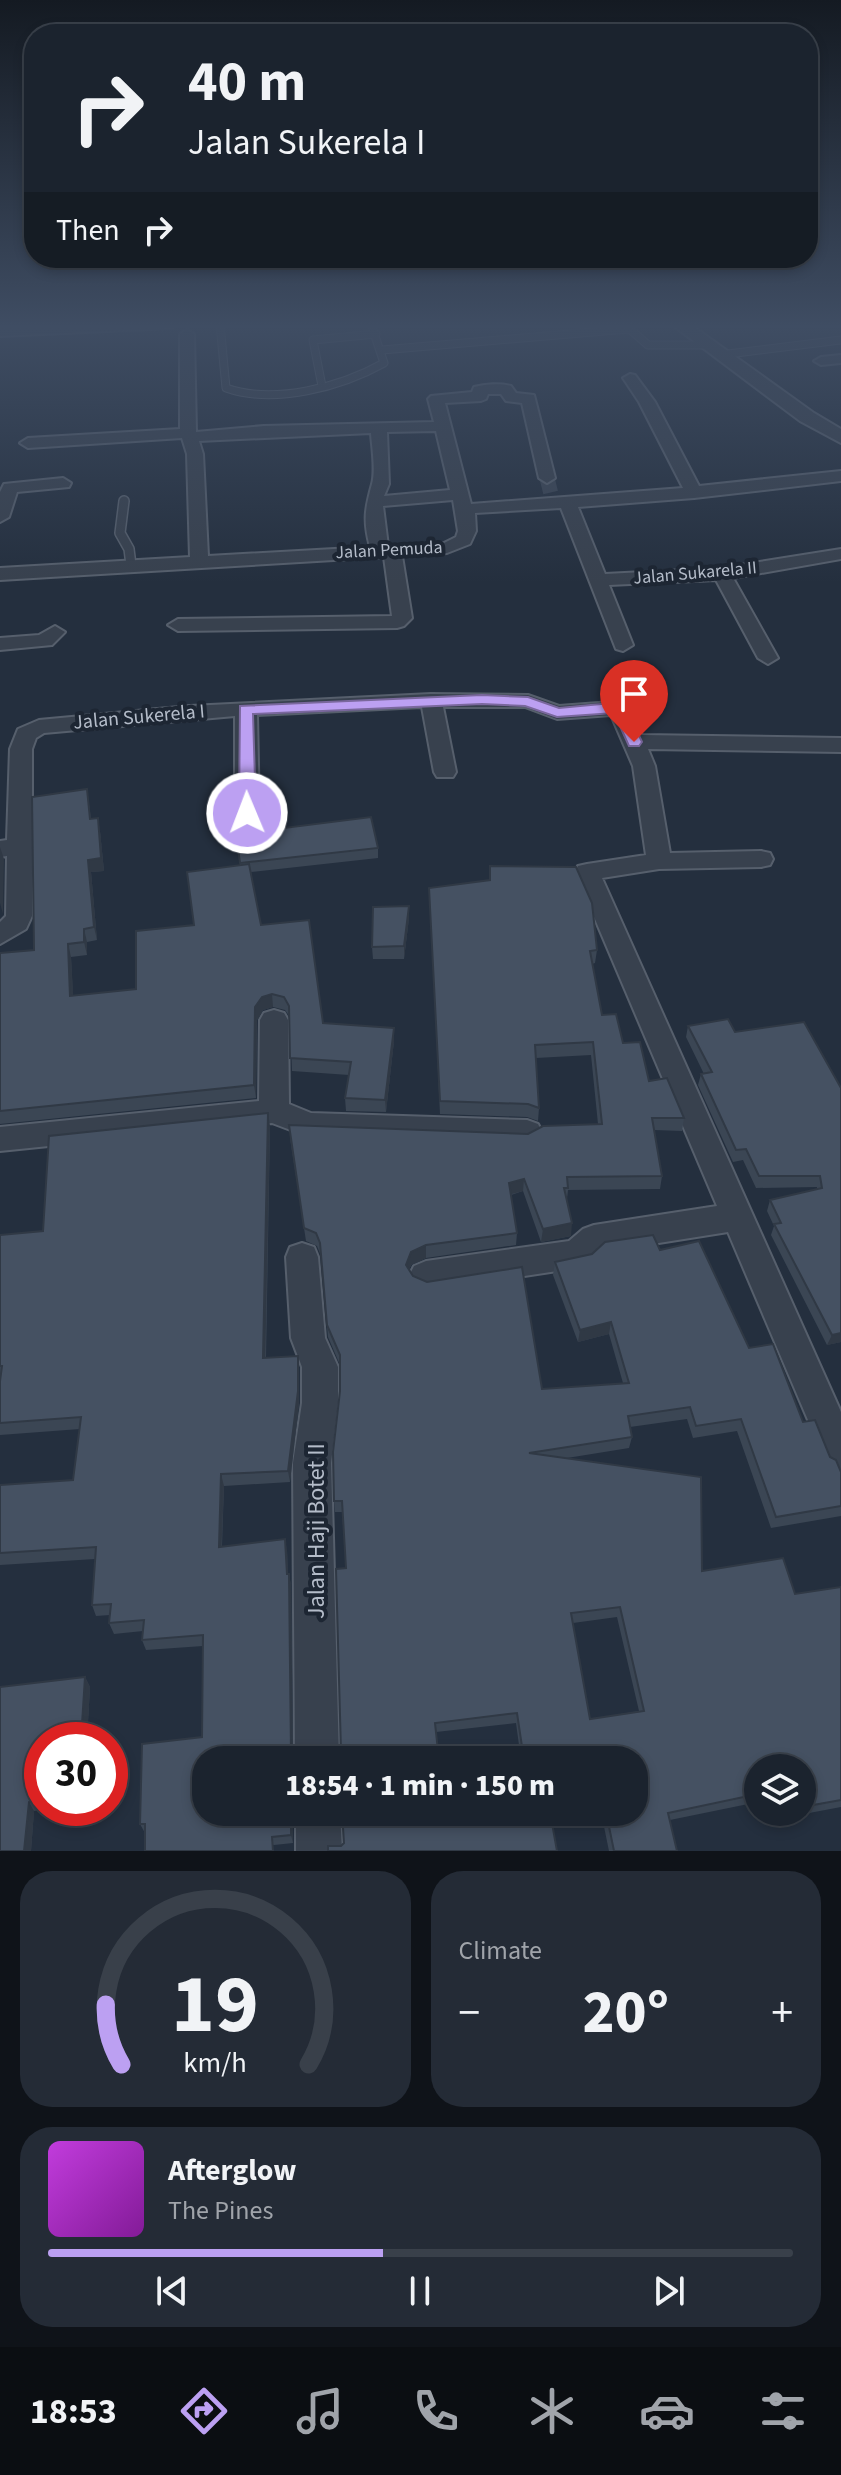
<!DOCTYPE html>
<meta charset="utf-8">
<style>
:root{--surface:#1b232e;--page:#242b36;--text:#f1f3f6;--muted:#a0a4aa;--line:#39404a;--accent:#bca0f2}
body{margin:0;font-family:"Source Sans 3",sans-serif;background:var(--page);color:var(--text);height:100vh;display:flex;flex-direction:column;font-size:30px;white-space:nowrap}
*{box-sizing:border-box;margin:0}
p{font-size:26px;color:var(--muted)}
.icon{flex:none;width:44px;height:44px;fill:none;stroke:currentColor;stroke-width:2;stroke-linecap:round;stroke-linejoin:round}
.map{position:relative;height:1851px;overflow:hidden}
.sheet{display:flex;flex-direction:column;gap:20px;padding:20px;background:#0f1319;flex:1}
.sheet>*{flex:none}
.hud{position:absolute;left:24px;top:24px;width:794px;height:244px;border-radius:32px;box-shadow:0 4px 12px #0003,0 0 0 2px var(--line);background:#1b232e;color:var(--text);overflow:hidden}
.tools{position:absolute;left:744px;top:1754px;display:grid;gap:16px}
.tools a{display:grid;place-items:center;width:72px;height:72px;border-radius:50%;background:var(--surface);box-shadow:0 4px 12px #0003,0 0 0 2px var(--line);font-size:40px}
.speed{position:absolute;left:24px;top:1722px;display:flex;gap:16px;font-size:40px;font-weight:700;text-align:center}
.speed>*{display:grid;place-content:center;width:104px;height:104px;border-radius:50%;background:var(--surface);box-shadow:0 4px 12px #0003,0 0 0 2px var(--line);line-height:1}
.speed .limit{border:12px solid #d22;background:#fff;color:#111}
.pin{position:absolute;display:grid;place-items:center;width:68px;height:68px;color:#fff;margin:-82px -34px;border-radius:50% 50% 50% 0;rotate:-45deg;box-shadow:0 0 8px #0007}
.pin .icon{rotate:45deg}
.me{position:absolute;width:88px;margin:-44px;rotate:359deg;stroke-linejoin:round;filter:drop-shadow(0 0 6px #0008)}
.turn{display:flex;align-items:center;gap:28px;height:168px;padding:0 32px;font-size:36px}
.turn .icon{width:104px;height:104px;stroke-width:2.5}
.turn b{display:block;font-size:56px;line-height:68px}
.then{display:flex;align-items:center;height:76px;padding:0 32px;background:#0003;gap:16px;font-size:30px}
.big{font-size:60px;font-weight:800;line-height:1.1}
.sheet .tile{flex:1;display:flex;flex-direction:column;justify-content:center;gap:12px;min-width:0;padding:0 28px;border-radius:32px;background:var(--page)}
.sheet .dial{align-items:center;gap:0}
.dial svg{height:208px;overflow:visible;fill:none;stroke:var(--line);stroke-width:7;stroke-linecap:round;text-anchor:middle}
.dial text{fill:var(--text);stroke:none}
.song{display:flex;align-items:center;gap:24px}
.cover{width:96px;height:96px;border-radius:12px;background:linear-gradient(135deg,hsl(290 70% 55%),hsl(290 70% 35%))}
.played{height:8px;border-radius:4px;background:linear-gradient(90deg,var(--accent) 45%,var(--line) 45%)}
.keys{display:flex;justify-content:space-around;direction:ltr}
.heat{display:flex;justify-content:space-between;align-items:center;font-size:44px;direction:ltr}
.sheet .tiles{flex:1;display:grid;gap:20px;grid-template-columns:1fr 1fr}
.tile:last-child{grid-column:span 2}
.trip{position:absolute;left:192px;top:1746px;width:456px;height:80px;border-radius:32px;background:var(--surface);box-shadow:0 4px 12px #0003,0 0 0 2px var(--line);font-weight:800;line-height:80px;text-align:center}
.tabs{display:flex;height:128px;justify-content:space-around;align-items:center;background:#0b0e12;color:var(--muted)}
.tabs .icon{width:56px;height:56px}
.tabs .selected{color:var(--accent)}
.tabs b{font-size:36px;color:var(--text)}
.map>svg:first-child{display:block}
.lines{fill:none;stroke-linecap:round;stroke-linejoin:round}
.minor-tunnel{stroke:#3a4453;stroke-width:15;stroke-dasharray:15 8;stroke-linecap:butt}
.service-far1-casing{stroke:#565f6c;stroke-width:9}
.service-casing{stroke:#565f6c;stroke-width:12}
.minor-casing{stroke:#565f6c;stroke-width:4}
.tertiary-casing{stroke:#565f6c;stroke-width:4}
.service-far1{stroke:#38414e;stroke-width:7}
.service{stroke:#38414e;stroke-width:9}
.minor{fill:#38414e;fill-rule:evenodd}
.tertiary{fill:#38414e;fill-rule:evenodd}
.wall{fill:#3b4654;fill-rule:evenodd}
.shaded-wall{fill:#303945}
.building{fill:#455162;stroke:#303945;stroke-width:2;fill-rule:evenodd}
.route{fill:#bca0f2;stroke:#7a689d;stroke-width:2}
.labels{text-anchor:middle;dominant-baseline:central;stroke-width:8;stroke-linejoin:round;paint-order:stroke}
.far-street-label{font-size:18px;fill:#b4bcc9;stroke:#1d2633}
.street-label{font-size:20px;fill:#b4bcc9;stroke:#1d2633}
.near-street-label{font-size:24px;fill:#b4bcc9;stroke:#1d2633}
</style>
<div class="map">
<svg width="841" height="1851" viewBox="0 0 841 1851">
<rect width="100%" height="100%" fill="#242f3e"/>
<g class="lines">
<!-- minor-tunnel -->
<path class="minor-tunnel" d="M547 478 553 502"/>
<!-- service-far1 casing -->
<g class="service-far1-casing">
<path id="service-far1" d="M220 324 226 388C274 405 341 387 384 363L371 324
M625 325 648 345H706
M382 350 628 329
M720 355 841 340
M322 386 313 340 376 334"/>
</g>
<!-- service casing -->
<g class="service-casing">
<path id="service" d="M124 501 120 533 129 549 131 565"/>
</g>
<!-- minor casing -->
<g class="minor-casing">
<path id="minor" d="M85 324H178L171 328 0 336V328Z
M187 330 194 334 196 432 264 426 434 422 428 399 431 396 472 392 474 387C485 384 500 383 511 386L516 393 534 395 555 478 547 483 539 478 522 403 506 401 501 394H488L486 399 481 401 445 403 471 504 683 488 639 402 623 378 630 374 635 375 655 402 699 486 841 471V481L694 498 578 507 605 574 722 568 841 549V559L733 578 778 658 768 664 758 658 716 580 609 585 633 645 623 651 616 649 561 508 475 513 476 531 470 544 447 553 402 556 412 618 404 626 397 628 178 631 168 625 178 619 392 616 384 557 0 580V568L190 557 187 454 182 438 28 448 20 443 28 438 180 429V334ZM436 431 450 490 384 496 389 484 387 432ZM371 433C372 448 376 470 372 484 365 509 363 521 370 547L208 556 203 454 199 441ZM453 500 458 531 456 537 444 543 388 546 383 506Z
M841 355V363L821 365 814 361 821 357Z
M63 478 71 483 69 487 17 492 9 517 0 522V492L4 484Z
M55 626 65 632 52 645 0 650V638L39 635Z
M431 694 528 695 559 706 612 702 628 705 642 735 841 738V752L648 749 655 766 670 853 761 851 770 853 773 859 770 865 761 867 659 869 602 878 841 1412V1472L828 1467 728 1232 602 1252 589 1264 577 1268 426 1291 414 1286 409 1276 414 1266 426 1261 569 1241 583 1229 594 1225 717 1206 575 872 578 866 587 864 646 855 633 766 611 715 557 719 525 707H443L456 772 453 777H437L434 772 422 707 257 715 259 813 255 818H239L235 813V716L44 733 36 738 32 749V916L26 929 0 944V922L6 916 7 856 0 857V841L7 840 10 749 18 729 39 720 190 706Z
M274 1010 284 1013 288 1020 289 1104 311 1113 527 1120 538 1124 542 1132 538 1140 527 1144 309 1137 272 1123 0 1151V1127L259 1101 260 1020 264 1013Z
M302 1243 314 1247 318 1257 325 1338 338 1367V1403L331 1463 339 1760H295L293 1463 302 1403V1367L291 1338 286 1257 290 1247Z
M296 1812H340L342 1851H296Z"/>
</g>
<!-- tertiary casing -->
<g class="tertiary-casing">
<path id="tertiary" d="M671 324H690L814 413 841 429V443L800 421Z"/>
</g>
<!-- service-far1 -->
<use href="#service-far1" class="service-far1"/>
<!-- service -->
<use href="#service" class="service"/>
<!-- minor -->
<use href="#minor" class="minor"/>
<!-- tertiary -->
<use href="#tertiary" class="tertiary"/>
</g>
<!-- wall -->
<path class="wall" d="M87 789 91 819 100 831 104 871 91 872 97 940 87 942V955L71 957 73 996 136 989 194 925 240 866 236 834 378 848V858L251 872 261 925 323 1023 394 1028V1041L386 1112 346 1111 345 1098 349 1075 292 1071 290 1017 285 1010 273 1007 263 1010 257 1020 256 1098 0 1124V953L34 950Z
M429 888 597 950 595 963 592 964 602 1015 649 1081 684 1118 682 1131 654 1130 662 1176 660 1189 568 1190 567 1199 571 1236 541 1242 523 1191 511 1195 517 1233 516 1245 426 1258 411 1265 409 1270 413 1276 542 1389 623 1383 609 1334 578 1342 553 1275 555 1262 660 1250 749 1348 841 1472V1516L771 1528 737 1431 693 1438 687 1419 630 1427 632 1437 629 1448 567 1458 702 1571 795 1594 841 1587V1807L772 1820 770 1812H802V1768H758V1802L670 1820 677 1851H609L601 1812H634V1760H521L516 1723 436 1732 439 1760H206L293 1812V1843L274 1845 145 1833 140 1824 202 1737 203 1646 146 1650 142 1640 143 1631 114 1634 109 1623 110 1615 96 1616 92 1605 95 1559 0 1565V1485L73 1480 80 1429 0 1435V1235L43 1231 270 1126 266 1358 299 1368V1403L290 1482 224 1486 222 1546 287 1550 288 1574 291 1584 293 1753 338 1754 341 1751 346 1568 342 1512H335L334 1501 340 1391V1365L328 1337 321 1256 317 1246 306 1241 290 1138 528 1134 598 1124 591 1055 536 1058 539 1108 538 1121 527 1117 440 1114ZM617 1617 639 1711 590 1719 573 1623Z
M409 906V918L404 959H373L372 947Z
M804 1022 841 1342 827 1345 771 1235 774 1226 767 1211 770 1200 817 1189V1187L756 1188 743 1160 733 1162 698 1085 701 1074H704L686 1037 688 1026 735 1032Z
M85 1677 90 1687 87 1740H42V1808H53L34 1811 31 1851H0V1687Z"/>
<!-- shaded-wall -->
<path class="shaded-wall" d="M98 818 100 831 104 871 91 872 97 940 94 927 88 860Z
M0 847 4 859 3 914 0 903Z
M409 906V918L404 959V946Z
M84 929 87 942V955L84 942Z
M68 944 71 957 74 1009 70 996Z
M272 994 273 1007 263 1010 257 1020 256 1098 254 1085 255 1007 262 997Z
M394 1028V1041L386 1112 385 1100Z
M268 1113 270 1126 265 1370 263 1358Z
M524 1179 523 1191 508 1195 509 1183Z
M572 1223 571 1236 541 1242 543 1229Z
M426 1245V1258L411 1265 406 1277V1265L411 1252Z
M611 1322 609 1334 578 1342 580 1330Z
M841 1333V1342L827 1345 832 1335Z
M298 1356 299 1368V1403L290 1482 288 1471Z
M221 1474 224 1486 221 1558 219 1547Z
M285 1539 287 1550 288 1585 287 1574Z
M289 1574 291 1584 293 1760 291 1753Z
M85 1677 90 1687 87 1740H81Z
M29 1802 34 1811 31 1851H24Z
M291 1812H293V1843L291 1835Z"/>
<!-- building -->
<path class="building" d="M87 789 90 819 98 818 101 858 88 860 94 927 84 929V942L68 944 70 996 136 989V931L194 925 187 872 249 864 261 925 309 920 323 1023 394 1028 385 1100 345 1098 351 1062 290 1058 289 1006 284 997 272 994 262 997 255 1007 254 1085 0 1111V953L34 950 32 797Z
M371 817 378 848 240 863 236 834Z
M490 866 576 867 592 903 597 950 590 951 602 1015 616 1014 623 1043 640 1042 649 1081 667 1078 684 1118H652L662 1176 567 1177 568 1188H564L572 1223 543 1229 524 1179 509 1183 517 1233 426 1245 411 1252 406 1265 413 1276 427 1282 522 1267 542 1389 629 1383 611 1322 580 1330 555 1262 592 1254 605 1242 653 1235 660 1250 699 1241 749 1348 773 1344 803 1422 815 1420 830 1457 836 1460 841 1472V1506L776 1517 741 1419 696 1426 690 1407 628 1416 632 1437 529 1453 701 1477 702 1571 783 1558 795 1594 841 1587V1800L802 1807V1768H758V1794L668 1813 677 1851H614L606 1812H634V1760H524L517 1713 435 1723 439 1760H206V1812H291V1835L272 1837 273 1851H145V1824H140L142 1744 202 1737 203 1635 142 1640 144 1620 109 1623 111 1604 92 1605 96 1547 0 1553V1485L73 1480 81 1417 0 1423V1381L2 1366H0V1235L43 1231 49 1136 268 1113 263 1358 298 1356V1391L288 1471 221 1474 219 1547 285 1539 287 1574H289L291 1753 338 1754 341 1751 336 1569 346 1568 342 1501H334L333 1452 340 1391V1355L327 1325 320 1243 316 1233 304 1228 289 1125 528 1134 543 1126 602 1124 593 1042 535 1045 539 1108 528 1104 440 1101 429 888 490 880ZM620 1607 644 1711 590 1719 571 1613Z
M409 906 404 946 372 947 373 907Z
M728 1019 735 1032 804 1022 841 1088V1333L832 1335 774 1224 781 1223 770 1200 822 1188 820 1176H759L746 1149 736 1150 701 1074 712 1072 688 1026Z
M85 1677 81 1740H42V1800L29 1802 24 1851H0V1687Z
M342 1812H550L557 1851H328V1846H341L344 1843Z"/>
<!-- sky -->
<linearGradient id="sky" x2="0" y2="1"><stop stop-color="#141a22"/><stop offset="0.56" stop-color="#3f4d63"/><stop offset="1" stop-color="#3f4d63" stop-opacity="0"/></linearGradient>
<rect width="841" height="583" fill="url(#sky)"/>
<!-- route -->
<path class="route" d="M482 695 528 697 559 708 612 703 626 707 642 742 639 746H629L614 713 557 717 525 706 482 704 253 714 256 813 247 818 239 813 240 706Z"/>
<g class="labels">
<!-- far-street labels -->
<g class="far-street-label">
<text transform="translate(389 550) rotate(-3)">Jalan Pemuda</text>
<text transform="translate(695 573) rotate(-5)">Jalan Sukarela II</text>
</g>
<!-- street labels -->
<g class="street-label">
<text transform="translate(139 717) rotate(-5)">Jalan Sukerela I</text>
</g>
<!-- near-street labels -->
<g class="near-street-label">
<text transform="translate(316 1531) rotate(-90)">Jalan Haji Botet II</text>
</g>
</g>
</svg>
<div class="tools">
<a><svg class="icon" aria-label="layers" viewBox="0 0 24 24"><path d="M12 4l9 5-9 5-9-5zM3 14l9 5 9-5"/></svg></a>
</div>
<div class="speed"><div class="limit">30</div></div>
<div class="pin" style="left:634px;top:742px;background:#d93025"><svg class="icon" aria-label="arrive" viewBox="0 0 24 24"><path d="M6 21V4h12l-3 4 3 4H6"/></svg></div>
<svg class="me" style="left:247px;top:813px" viewBox="-20 -20 40 40"><circle r="17" fill="#bca0f2" stroke="#fff" stroke-width="3"/><path d="M0-11L8 9 0 5-8 9z" fill="#fff"/></svg>
<div class="trip">18:54 · 1 min · 150 m</div>
<div class="hud">
<div class="turn"><svg class="icon" aria-label="right" viewBox="0 0 24 24"><path d="M7 20v-9h11M14 6l5 5-5 5"/></svg><div><b>40 m</b>Jalan Sukerela I</div></div>
<div class="then">Then<svg class="icon" aria-label="right" viewBox="0 0 24 24"><path d="M7 20v-9h11M14 6l5 5-5 5"/></svg></div>
</div>
</div>
<section class="sheet">
<div class="tiles">
<div class="tile dial"><svg viewBox="0 0 100 80">
<path d="M14 69A42 42 0 1 1 86 69"/>
<path d="M14 69A42 42 0 0 1 8 46" stroke="#bca0f2"/>
<text x="50" y="56" font-size="32" font-weight="700">19</text>
<text x="50" y="72" font-size="11">km/h</text>
</svg></div>
<div class="tile"><p>Climate</p>
<div class="heat"><a>−</a><b class="big">20°</b><a>+</a></div>
</div>
<div class="tile">
<div class="song"><i class="cover"></i><div><b>Afterglow</b><p>The Pines</p></div></div>
<div class="played"></div>
<div class="keys"><svg class="icon" aria-label="previous" viewBox="0 0 24 24"><path d="M18 5L8 12l10 7zM5 5v14"/></svg><svg class="icon" aria-label="pause" viewBox="0 0 24 24"><path d="M8 5v14M16 5v14"/></svg><svg class="icon" aria-label="next" viewBox="0 0 24 24"><path d="M6 5l10 7-10 7zM19 5v14"/></svg></div>
</div>
</div>
</section>
<nav class="tabs">
<b>18:53</b>
<svg class="icon selected" aria-label="directions" viewBox="0 0 24 24"><path d="M12 3l9 9-9 9-9-9zM9 14v-3h6M13 9l2 2-2 2"/></svg>
<svg class="icon" aria-label="music" viewBox="0 0 24 24"><path d="M9 18V5l10-2v13"/><circle cx="6" cy="18" r="3"/><circle cx="16" cy="16" r="3"/></svg>
<svg class="icon" aria-label="phone" viewBox="0 0 24 24"><path d="M5 4h4l2 5-3 2q2 4 5 5l2-3 5 2v4C11 20 4 13 5 4z"/></svg>
<svg class="icon" aria-label="climate" viewBox="0 0 24 24"><path d="M12 3v18M4 7l16 10M4 17L20 7"/></svg>
<svg class="icon" aria-label="car" viewBox="0 0 24 24"><path d="M5 17H2v-5l4-1 3-4h7l3 4 3 1v5h-3M9 17h6M6 11h13"/><circle cx="7" cy="17" r="2"/><circle cx="17" cy="17" r="2"/></svg>
<svg class="icon" aria-label="filters" viewBox="0 0 24 24"><path d="M4 7h16M4 17h16"/><circle cx="9" cy="7" r="2"/><circle cx="15" cy="17" r="2"/></svg>
</nav>
